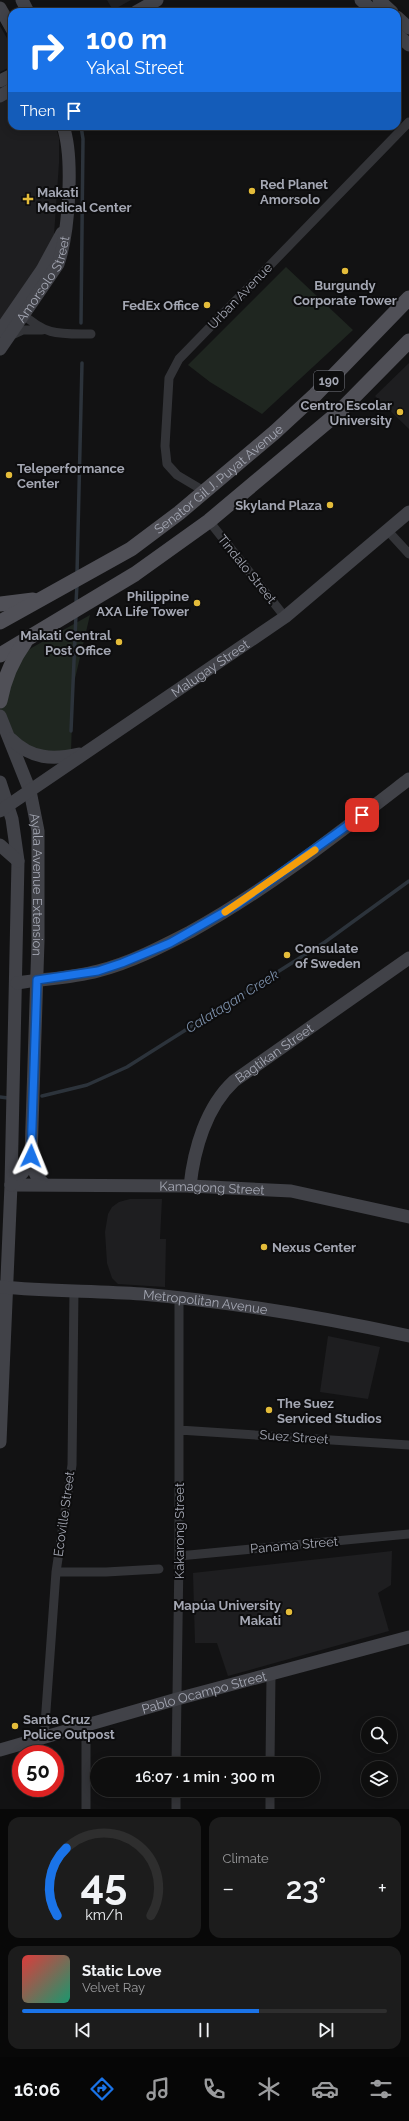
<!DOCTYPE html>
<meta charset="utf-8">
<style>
:root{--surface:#0e0e0e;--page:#1c1c1c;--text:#f1f3f6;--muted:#9b9c9e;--line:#2e2e2e;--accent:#1a73e8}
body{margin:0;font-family:Raleway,sans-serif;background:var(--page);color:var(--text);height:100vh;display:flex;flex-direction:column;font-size:15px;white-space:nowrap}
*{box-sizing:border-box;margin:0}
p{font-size:13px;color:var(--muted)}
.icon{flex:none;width:22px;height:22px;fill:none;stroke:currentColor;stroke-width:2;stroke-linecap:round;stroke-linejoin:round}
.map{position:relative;height:1809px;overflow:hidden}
.side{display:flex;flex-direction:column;gap:8px;padding:8px;background:#080808;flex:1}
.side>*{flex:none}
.top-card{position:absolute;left:8px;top:8px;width:393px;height:122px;border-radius:12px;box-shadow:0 2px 10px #0003,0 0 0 1px var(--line);background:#1a73e8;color:#fff;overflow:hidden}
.buttons{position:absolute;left:361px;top:1717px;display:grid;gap:8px}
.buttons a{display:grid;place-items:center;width:36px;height:36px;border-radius:50%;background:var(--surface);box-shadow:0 2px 10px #0003,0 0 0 1px var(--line);font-size:20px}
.speed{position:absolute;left:12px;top:1745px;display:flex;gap:8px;font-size:20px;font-weight:700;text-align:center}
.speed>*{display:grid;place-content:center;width:52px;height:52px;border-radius:50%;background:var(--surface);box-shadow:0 2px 10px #0003,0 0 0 1px var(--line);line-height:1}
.speed .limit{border:6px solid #d22;background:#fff;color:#111}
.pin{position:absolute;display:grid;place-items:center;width:34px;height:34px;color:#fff;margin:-17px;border-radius:8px;box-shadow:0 2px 6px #0006}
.me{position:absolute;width:44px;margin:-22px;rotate:2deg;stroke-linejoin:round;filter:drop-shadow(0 0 3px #0008)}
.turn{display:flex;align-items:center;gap:14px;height:84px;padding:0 12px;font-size:18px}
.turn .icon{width:52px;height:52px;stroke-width:2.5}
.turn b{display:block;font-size:28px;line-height:34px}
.then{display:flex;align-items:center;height:38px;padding:0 12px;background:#0003;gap:8px;font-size:15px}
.big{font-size:30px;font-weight:600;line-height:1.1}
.side .card{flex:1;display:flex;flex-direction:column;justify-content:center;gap:6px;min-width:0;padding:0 14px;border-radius:12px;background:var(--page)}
.side .dial{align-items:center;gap:0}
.dial svg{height:104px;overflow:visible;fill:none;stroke:var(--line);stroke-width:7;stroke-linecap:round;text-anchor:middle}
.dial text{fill:var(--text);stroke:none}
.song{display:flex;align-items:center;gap:12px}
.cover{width:48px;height:48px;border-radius:6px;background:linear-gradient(135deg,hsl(0 70% 55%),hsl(160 70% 35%))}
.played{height:4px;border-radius:2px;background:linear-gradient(90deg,var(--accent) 65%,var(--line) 65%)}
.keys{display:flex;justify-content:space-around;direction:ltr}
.heat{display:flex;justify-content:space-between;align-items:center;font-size:22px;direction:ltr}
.side .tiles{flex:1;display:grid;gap:8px;grid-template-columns:1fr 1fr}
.card:last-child{grid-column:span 2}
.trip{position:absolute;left:90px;top:1757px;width:230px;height:40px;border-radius:20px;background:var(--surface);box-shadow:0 2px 10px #0003,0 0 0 1px var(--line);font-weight:600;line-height:40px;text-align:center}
.tab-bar{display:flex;height:64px;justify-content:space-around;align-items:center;background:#060606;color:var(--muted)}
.tab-bar .icon{width:28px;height:28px}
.tab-bar .selected{color:var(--accent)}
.tab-bar b{font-size:18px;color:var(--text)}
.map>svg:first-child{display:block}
.built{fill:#1e1e20}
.green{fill:#1f2620}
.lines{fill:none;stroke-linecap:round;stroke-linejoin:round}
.stream{stroke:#2c333b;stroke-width:3.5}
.street{stroke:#333438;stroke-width:9}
.secondary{stroke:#414248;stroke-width:13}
.primary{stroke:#505057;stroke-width:15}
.route-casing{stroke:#114b97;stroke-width:10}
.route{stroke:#1a73e8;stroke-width:7}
.slow{stroke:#f59e0b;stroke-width:7}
.poi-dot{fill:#e4bc3a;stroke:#0d0d0e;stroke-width:1.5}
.labels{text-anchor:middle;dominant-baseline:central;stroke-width:4;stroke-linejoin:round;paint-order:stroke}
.shield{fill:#0d0d0e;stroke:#777982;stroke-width:1}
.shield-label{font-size:12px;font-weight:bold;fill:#a4a7b3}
.poi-label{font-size:13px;font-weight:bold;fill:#a4a7b3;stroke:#0d0d0e;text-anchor:start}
.street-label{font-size:13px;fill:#a4a7b3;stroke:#0d0d0e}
.water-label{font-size:14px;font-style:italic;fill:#7d91ac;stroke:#0d0d0e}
</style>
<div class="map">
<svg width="409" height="1809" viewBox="0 0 409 1809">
<rect width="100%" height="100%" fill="#121213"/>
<!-- built -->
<path class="built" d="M107 0H131L113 10Z
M0 26 12 47V66L0 72Z
M12 96V126H55L59 138V163L54 235 44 263 0 323V101Z
M409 363V429L375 396Z
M130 1199H162L160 1239H166L165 1287 118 1284 112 1278 107 1263 105 1232 108 1214 112 1207 119 1202Z
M328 1336 380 1347 368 1399 320 1392Z
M392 1551 391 1585 378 1593 389 1631 228 1676 217 1643H195L193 1573Z"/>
<!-- green -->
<path class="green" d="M286 267 353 330 262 414 210 382 188 365Z
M90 615 73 687 71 753 41 757 19 747 0 710 10 660Z"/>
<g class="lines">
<!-- stream -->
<path class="stream" d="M81 323 83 139 81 126
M77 574 82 363
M76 604 77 584
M71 731 76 614
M42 1096 87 1085 127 1067 325 942 409 881
M0 1097 8 1098"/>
<!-- street -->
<path class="street" d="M20 312C47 336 57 334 91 334
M10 336 23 330H42
M204 491 177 475 167 464 165 446 169 378 179 359 409 122
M209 521 285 617
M388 531 409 554
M179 1430 409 1445
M179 1556 409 1534
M56 1572H106L159 1569
M86 1725V1809
M44 1738 56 1572 72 1465 74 1290
M176 1764 179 1556V1298
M270 1764 271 1674
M176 1809V1790
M270 1809V1790"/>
<!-- secondary -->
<g class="secondary">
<path d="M22 0 28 12"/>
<path d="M361 0 374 12"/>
<path d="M379 0 392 12"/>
<path d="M0 8 12 29"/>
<path d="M136 12 157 0"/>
<path d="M397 17 409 28"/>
<path d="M397 34 409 45"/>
<path d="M0 81 12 75"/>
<path d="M0 96 12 89"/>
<path d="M0 331 42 270 62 233"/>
<path id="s1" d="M0 349 58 264C69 233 74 157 63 126"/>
<path id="s2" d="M0 716 30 791 38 831V941L31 1156C33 1168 34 1176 44 1184"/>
<path d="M11 739C31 759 53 760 79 754"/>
<path d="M0 782 12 819 18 861 11 1185 0 1442"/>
<path id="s3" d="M0 811 285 617 409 512"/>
<path d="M0 845 18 861"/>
<path d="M17 983C43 979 72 978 98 971 130 963 161 947 190 932 268 889 339 833 409 779"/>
<path id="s4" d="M11 1185 190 1186 291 1191 409 1217"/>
<path d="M11 1185 23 1172 31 1156"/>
<path id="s5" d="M190 1186C194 1149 206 1107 234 1081L409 958"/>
<path id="s6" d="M0 1287C47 1291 95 1291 142 1294 233 1302 321 1317 409 1336"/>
<path id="s7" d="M0 1750 177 1699 409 1637"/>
</g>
<!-- primary -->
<g class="primary">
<path d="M0 604 33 600"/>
<path id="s8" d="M0 622 131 549 179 513 275 432 315 395 409 298"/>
<path d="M0 655 135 574 209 521 339 412 409 341"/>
<path d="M0 701C4 679 12 660 25 642"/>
</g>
</g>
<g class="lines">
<!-- route casing -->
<g class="route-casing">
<path id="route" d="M31 1156 37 980 98 971 122 963 170 943 238 904 362 815"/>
</g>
<!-- route -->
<use href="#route" class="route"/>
<!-- slow -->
<path class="slow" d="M225 912 315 850"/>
</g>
<!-- markers -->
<g class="poi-dot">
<circle cx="252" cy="191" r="4"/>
<path d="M26 193h4v4h4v4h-4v4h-4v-4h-4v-4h4z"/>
<circle cx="345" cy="271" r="4"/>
<circle cx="207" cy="305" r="4"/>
<circle cx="400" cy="412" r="4"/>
<circle cx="9" cy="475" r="4"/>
<circle cx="330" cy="505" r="4"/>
<circle cx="197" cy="603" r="4"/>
<circle cx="119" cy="642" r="4"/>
<circle cx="287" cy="955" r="4"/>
<circle cx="264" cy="1247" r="4"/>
<circle cx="269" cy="1410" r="4"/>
<circle cx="289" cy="1612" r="4"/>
<circle cx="15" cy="1726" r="4"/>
</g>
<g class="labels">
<!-- shield labels -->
<rect class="shield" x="314" y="371" width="30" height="20" rx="3"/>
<g class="shield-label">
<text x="329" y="381">190</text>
</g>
<!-- poi labels -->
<g class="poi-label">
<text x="260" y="184">Red Planet<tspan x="260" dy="15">Amorsolo</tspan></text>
<text x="37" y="192">Makati<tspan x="37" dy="15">Medical Center</tspan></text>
<text x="345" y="285" text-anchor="middle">Burgundy<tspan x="345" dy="15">Corporate Tower</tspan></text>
<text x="199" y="305" text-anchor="end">FedEx Office</text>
<text x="392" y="405" text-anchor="end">Centro Escolar<tspan x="392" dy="15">University</tspan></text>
<text x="17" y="468">Teleperformance<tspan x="17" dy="15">Center</tspan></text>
<text x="322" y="505" text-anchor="end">Skyland Plaza</text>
<text x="189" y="596" text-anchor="end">Philippine<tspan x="189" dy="15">AXA Life Tower</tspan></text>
<text x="111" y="635" text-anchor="end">Makati Central<tspan x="111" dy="15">Post Office</tspan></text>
<text x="295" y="948">Consulate<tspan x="295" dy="15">of Sweden</tspan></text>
<text x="272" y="1247">Nexus Center</text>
<text x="277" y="1403">The Suez<tspan x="277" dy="15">Serviced Studios</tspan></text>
<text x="281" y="1605" text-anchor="end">Mapúa University<tspan x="281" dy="15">Makati</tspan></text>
<text x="23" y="1719">Santa Cruz<tspan x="23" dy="15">Police Outpost</tspan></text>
</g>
<!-- street labels -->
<g class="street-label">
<text stroke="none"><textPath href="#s1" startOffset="83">Amorsolo Street</textPath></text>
<text transform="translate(240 296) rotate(-46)">Urban Avenue</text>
<text stroke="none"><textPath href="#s8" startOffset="262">Senator Gil J. Puyat Avenue</textPath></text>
<text transform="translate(247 569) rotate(51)">Tindalo Street</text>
<text stroke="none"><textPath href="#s3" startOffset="254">Malugay Street</textPath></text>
<text stroke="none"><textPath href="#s2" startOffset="175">Ayala Avenue Extension</textPath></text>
<text stroke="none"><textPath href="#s5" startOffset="165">Bagtikan Street</textPath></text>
<text stroke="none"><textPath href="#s4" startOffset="201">Kamagong Street</textPath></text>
<text stroke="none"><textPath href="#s6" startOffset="206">Metropolitan Avenue</textPath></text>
<text transform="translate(294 1437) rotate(4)">Suez Street</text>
<text transform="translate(64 1514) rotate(-82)">Ecoville Street</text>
<text transform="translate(179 1531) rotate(-90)">Kakarong Street</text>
<text transform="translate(294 1545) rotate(-5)">Panama Street</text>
<text stroke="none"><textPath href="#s7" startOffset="212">Pablo Ocampo Street</textPath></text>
</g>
<!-- water labels -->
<g class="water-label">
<text transform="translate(232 1001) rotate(-32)">Calatagan Creek</text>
</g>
</g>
</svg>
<div class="buttons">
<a><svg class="icon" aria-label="search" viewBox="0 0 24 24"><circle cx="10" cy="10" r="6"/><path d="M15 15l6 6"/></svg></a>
<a><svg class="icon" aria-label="layers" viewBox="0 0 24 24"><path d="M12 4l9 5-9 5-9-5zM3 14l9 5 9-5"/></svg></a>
</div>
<div class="speed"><div class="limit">50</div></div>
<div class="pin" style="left:362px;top:815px;background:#d93025"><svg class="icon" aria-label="arrive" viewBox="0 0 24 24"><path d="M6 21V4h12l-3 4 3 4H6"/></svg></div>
<svg class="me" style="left:31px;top:1156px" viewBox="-20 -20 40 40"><path d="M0-17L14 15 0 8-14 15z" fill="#1a73e8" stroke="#fff" stroke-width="4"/></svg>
<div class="trip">16:07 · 1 min · 300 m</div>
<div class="top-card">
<div class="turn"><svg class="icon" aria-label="right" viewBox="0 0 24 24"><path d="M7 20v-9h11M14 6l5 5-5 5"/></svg><div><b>100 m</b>Yakal Street</div></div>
<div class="then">Then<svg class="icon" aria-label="arrive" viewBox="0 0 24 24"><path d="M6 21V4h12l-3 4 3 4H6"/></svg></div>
</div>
</div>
<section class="side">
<div class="tiles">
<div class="card dial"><svg viewBox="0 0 100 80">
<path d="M14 69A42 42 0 1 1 86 69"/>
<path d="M14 69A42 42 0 0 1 21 17" stroke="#1a73e8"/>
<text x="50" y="56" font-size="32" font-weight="700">45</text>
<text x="50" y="72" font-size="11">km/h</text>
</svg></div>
<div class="card"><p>Climate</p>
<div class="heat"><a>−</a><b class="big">23°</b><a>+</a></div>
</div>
<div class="card">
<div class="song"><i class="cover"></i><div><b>Static Love</b><p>Velvet Ray</p></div></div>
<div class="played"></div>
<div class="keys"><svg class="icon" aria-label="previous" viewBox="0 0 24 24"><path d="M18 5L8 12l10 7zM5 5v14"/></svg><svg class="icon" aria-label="pause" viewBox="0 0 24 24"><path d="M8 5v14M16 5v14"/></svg><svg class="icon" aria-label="next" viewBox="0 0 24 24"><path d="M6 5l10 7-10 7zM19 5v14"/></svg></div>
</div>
</div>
</section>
<nav class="tab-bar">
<b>16:06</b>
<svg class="icon selected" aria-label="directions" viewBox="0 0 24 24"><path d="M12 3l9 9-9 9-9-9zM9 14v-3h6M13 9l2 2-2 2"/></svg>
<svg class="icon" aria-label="music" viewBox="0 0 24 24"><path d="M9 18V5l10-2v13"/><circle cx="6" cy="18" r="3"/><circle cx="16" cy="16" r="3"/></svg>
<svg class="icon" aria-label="phone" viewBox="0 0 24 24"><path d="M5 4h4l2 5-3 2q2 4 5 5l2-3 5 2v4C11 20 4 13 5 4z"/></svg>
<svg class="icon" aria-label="climate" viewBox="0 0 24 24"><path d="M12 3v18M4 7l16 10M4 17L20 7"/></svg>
<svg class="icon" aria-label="car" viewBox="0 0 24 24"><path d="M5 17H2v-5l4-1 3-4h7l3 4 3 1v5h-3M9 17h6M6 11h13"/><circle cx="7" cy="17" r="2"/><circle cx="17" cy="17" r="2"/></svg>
<svg class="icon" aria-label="filters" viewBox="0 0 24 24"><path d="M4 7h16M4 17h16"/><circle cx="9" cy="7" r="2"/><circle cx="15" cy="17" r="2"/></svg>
</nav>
